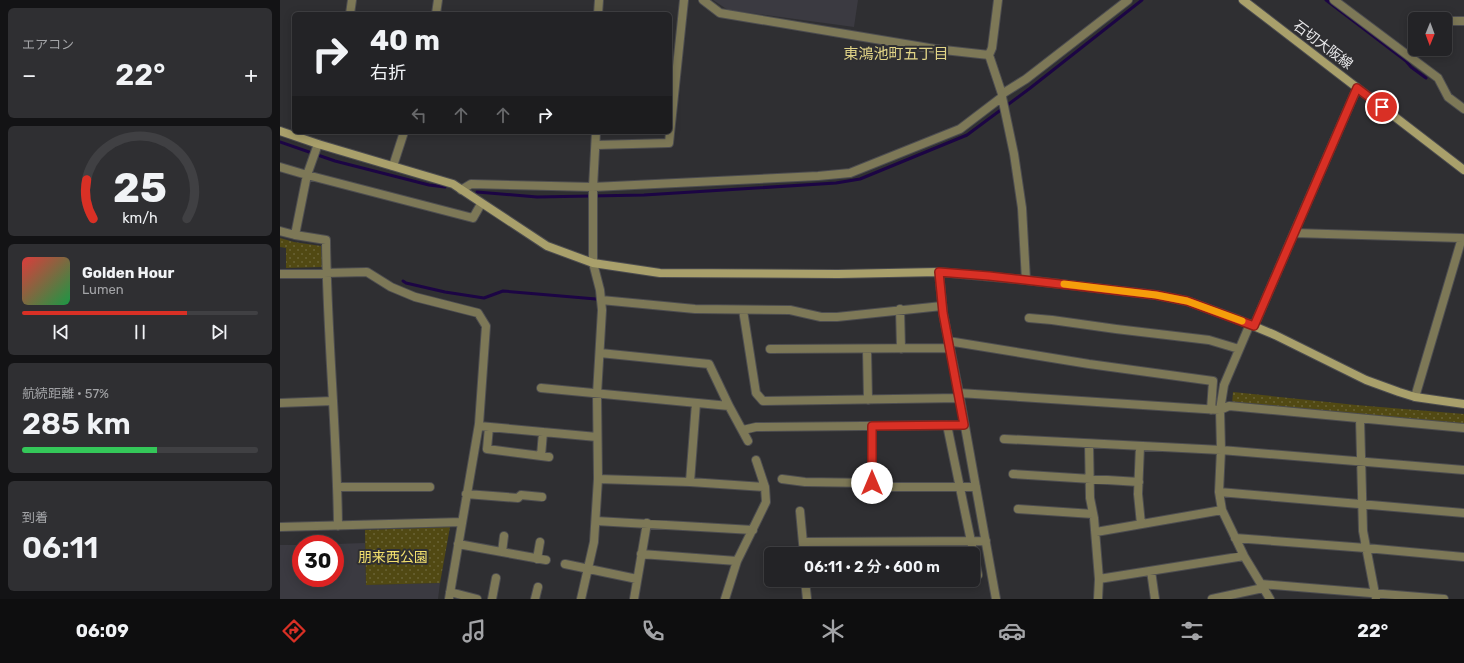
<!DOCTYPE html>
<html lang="ja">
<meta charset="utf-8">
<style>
:root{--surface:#232326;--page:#2f2f32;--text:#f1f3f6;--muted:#a3a4a7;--line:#404043;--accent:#d93025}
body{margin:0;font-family:Rubik,"Noto Sans JP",sans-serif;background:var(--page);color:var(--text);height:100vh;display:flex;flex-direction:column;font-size:15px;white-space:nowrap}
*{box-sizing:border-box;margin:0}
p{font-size:13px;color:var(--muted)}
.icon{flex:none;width:22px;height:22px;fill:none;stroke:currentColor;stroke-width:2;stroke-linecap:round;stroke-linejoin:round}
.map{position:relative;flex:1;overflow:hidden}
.details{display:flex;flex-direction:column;gap:8px;padding:8px;background:#131315;width:280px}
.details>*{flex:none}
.guide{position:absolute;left:12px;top:12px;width:380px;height:122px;border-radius:6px;box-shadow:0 2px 10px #0003,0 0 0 1px var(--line);background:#232326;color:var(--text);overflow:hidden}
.needle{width:26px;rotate:181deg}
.tools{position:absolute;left:1128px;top:12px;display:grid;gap:8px}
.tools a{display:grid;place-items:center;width:44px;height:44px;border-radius:6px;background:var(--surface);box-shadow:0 2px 10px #0003,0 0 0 1px var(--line);font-size:20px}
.speed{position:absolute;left:12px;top:535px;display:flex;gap:8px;font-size:20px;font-weight:700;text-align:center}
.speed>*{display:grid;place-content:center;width:52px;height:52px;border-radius:50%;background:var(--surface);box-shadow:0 2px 10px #0003,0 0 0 1px var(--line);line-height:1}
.speed .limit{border:6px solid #d22;background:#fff;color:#111}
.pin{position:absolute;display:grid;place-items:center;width:34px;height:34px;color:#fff;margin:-17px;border:2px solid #fff;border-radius:50%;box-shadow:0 1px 4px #0007}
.me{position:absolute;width:44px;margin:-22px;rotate:0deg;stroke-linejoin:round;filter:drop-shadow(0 0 3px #0008)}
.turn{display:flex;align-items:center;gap:14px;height:84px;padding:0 12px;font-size:18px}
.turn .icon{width:52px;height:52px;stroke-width:2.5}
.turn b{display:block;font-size:28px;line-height:34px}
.lanes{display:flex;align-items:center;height:38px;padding:0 12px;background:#0003;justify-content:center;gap:20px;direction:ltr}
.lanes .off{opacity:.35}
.big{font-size:30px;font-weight:600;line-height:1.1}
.details .widget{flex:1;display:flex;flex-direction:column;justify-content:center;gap:6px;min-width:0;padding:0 14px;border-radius:6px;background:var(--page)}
.details .dial{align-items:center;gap:0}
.dial svg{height:104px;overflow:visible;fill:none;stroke:var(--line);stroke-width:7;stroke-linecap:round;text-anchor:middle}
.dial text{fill:var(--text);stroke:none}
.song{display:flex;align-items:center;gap:12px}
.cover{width:48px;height:48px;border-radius:6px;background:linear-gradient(135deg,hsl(0 70% 55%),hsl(140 70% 35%))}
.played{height:4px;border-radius:2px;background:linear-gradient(90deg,var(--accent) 70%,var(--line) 70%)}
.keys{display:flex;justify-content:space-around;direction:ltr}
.heat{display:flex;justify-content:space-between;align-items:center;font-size:22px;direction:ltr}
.charge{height:6px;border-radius:3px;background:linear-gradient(90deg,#34c759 57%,var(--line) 0)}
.trip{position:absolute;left:484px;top:547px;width:216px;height:40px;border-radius:6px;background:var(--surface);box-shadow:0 2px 10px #0003,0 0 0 1px var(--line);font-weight:600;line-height:40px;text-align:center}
.tabs{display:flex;height:64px;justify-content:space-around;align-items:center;background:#0e0e0f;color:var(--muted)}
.tabs .icon{width:28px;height:28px}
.tabs .current{color:var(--accent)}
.tabs b{font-size:18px;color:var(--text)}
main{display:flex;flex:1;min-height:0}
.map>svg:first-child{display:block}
.built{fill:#3b3a41}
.park{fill:url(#park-dots)}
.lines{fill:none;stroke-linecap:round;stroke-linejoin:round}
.stream{stroke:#1c0544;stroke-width:3}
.street-casing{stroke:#4d4d50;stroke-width:10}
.secondary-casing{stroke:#4d4d50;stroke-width:10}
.street{stroke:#7d7857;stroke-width:8}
.secondary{stroke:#a9a06b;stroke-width:8}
.route-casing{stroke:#8d1f18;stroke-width:10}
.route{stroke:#d93025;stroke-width:7}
.slow{stroke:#f59e0b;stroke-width:7}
.labels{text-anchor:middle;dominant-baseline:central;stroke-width:4;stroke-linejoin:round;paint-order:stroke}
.street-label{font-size:14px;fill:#eaeaec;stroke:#2f2f32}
.park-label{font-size:14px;fill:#f3e06d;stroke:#2f2f32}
.neighbourhood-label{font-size:15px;fill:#e2d587;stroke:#2f2f32}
</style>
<main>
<section class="details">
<div class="widget"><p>エアコン</p>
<div class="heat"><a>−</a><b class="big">22°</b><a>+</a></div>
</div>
<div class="widget dial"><svg viewBox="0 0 100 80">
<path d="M14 69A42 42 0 1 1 86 69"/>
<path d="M14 69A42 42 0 0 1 9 39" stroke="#d93025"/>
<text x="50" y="56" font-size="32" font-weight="700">25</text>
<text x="50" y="72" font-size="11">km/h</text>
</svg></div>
<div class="widget">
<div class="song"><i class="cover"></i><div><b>Golden Hour</b><p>Lumen</p></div></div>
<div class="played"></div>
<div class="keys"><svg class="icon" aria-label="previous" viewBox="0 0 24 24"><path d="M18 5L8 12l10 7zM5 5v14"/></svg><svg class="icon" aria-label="pause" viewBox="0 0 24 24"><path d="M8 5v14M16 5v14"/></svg><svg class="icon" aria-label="next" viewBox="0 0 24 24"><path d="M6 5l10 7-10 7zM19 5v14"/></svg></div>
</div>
<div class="widget"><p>航続距離 · 57%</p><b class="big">285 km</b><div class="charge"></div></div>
<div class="widget"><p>到着</p><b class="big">06:11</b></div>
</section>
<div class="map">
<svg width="1184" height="599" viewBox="0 0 1184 599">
<defs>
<pattern id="park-dots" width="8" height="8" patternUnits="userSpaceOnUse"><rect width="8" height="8" fill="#514913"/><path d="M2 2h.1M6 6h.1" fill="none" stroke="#6a6336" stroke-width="1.8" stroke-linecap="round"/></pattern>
</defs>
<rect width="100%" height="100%" fill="#2f2f32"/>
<!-- built -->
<path class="built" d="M433 0H578L574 27 448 10Z
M85 543 86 585 160 583 158 599H0V545H21V578H55V544Z"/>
<!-- park -->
<path class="park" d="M0 238 14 242 41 246 43 267 6 268V248L0 247Z
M953 392 1076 405 1184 414V424L952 404Z
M170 527 160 583 86 585 85 530Z"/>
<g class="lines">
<!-- stream -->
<path class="stream" d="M1046 0 1126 61 1131 67 1146 78
M0 142 55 161 149 185 165 187
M197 192 257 197 364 195 556 183 580 179 687 135 749 89 862 0
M123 281 126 283 165 292 204 298 223 291 316 299"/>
<!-- street casing -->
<g class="street-casing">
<path id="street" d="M423 0 440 13 655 49 709 55 722 94V97L734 154 742 208 746 280
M1054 0 1158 78 1168 97 1184 109
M70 14 72 0
M156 14 158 0
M318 14 319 0
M1165 21H1184
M709 55 712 48 718 0
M722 94 746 79 848 0
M38 144 27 175 15 235 46 240C47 336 57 431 58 526
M316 145 389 143 404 0
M113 166 124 132
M0 167 27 175 193 218 201 204
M181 190 191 184 313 187 538 176 570 173 680 129 722 97
M0 231 15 235
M1014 233 1077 88
M659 272 663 313 679 393 716 599
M0 274 87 272 111 287 135 297 198 313 206 326 199 424 169 599
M321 300 415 309 510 310 541 317H557L662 306
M620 309 621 349
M463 310 476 393 483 401 680 398
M749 318 772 320 836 329 929 340 959 349
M974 326 1014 233 1182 238 1135 397
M668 341 809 364 933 381 931 410
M490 349 670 348
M587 350 588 400
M320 353 429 364 449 406
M261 388 449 406 468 441
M679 393 940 410 944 385 970 324
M0 403 52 401
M1080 419 1083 531 1096 599
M667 425 698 575
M199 426 317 437
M592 426V483
M209 427 207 449 269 457
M463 430 476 427 684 425
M724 439 941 450 1184 470
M809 444 810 498 814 518 819 579 818 599
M860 446 858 494 861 524
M261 456 263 432
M733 474 859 482
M318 479 410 482 485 487
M502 479 525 482 592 483V487H696
M410 482 416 403
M58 487H150
M939 492 1184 513
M186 494 238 498 241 495 262 497
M738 509 813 514
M520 511 524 554
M316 521 473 530
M0 527 182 522
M816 532 942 510
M955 538 1086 548 1184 557
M523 542 706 541
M178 544 266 560
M222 552 224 536
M361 554 457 561
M257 559 260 542
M285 564 357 579
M871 571 875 599
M819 579 964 556
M525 580 527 599
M981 584 1164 599
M170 592 197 599
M212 599 216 578
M255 599 258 587
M301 599 314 542 318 479 317 394 322 310 320 290 313 263V187L316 132
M354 599 367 523
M445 599 457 561 486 502 485 487 476 460
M932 599 983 588
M990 599 964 556 942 510 939 492 941 450 940 410 949 406 1184 428"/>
</g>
<!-- secondary casing -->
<g class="secondary-casing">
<path id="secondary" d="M963 0 1184 170
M0 131 38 144 173 184 267 246 313 263 380 273 558 274 659 272 746 280 876 295 907 301 959 320 995 335 1086 380 1119 392 1135 397 1184 404"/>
</g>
<!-- street -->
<use href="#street" class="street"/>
<!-- secondary -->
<use href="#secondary" class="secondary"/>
</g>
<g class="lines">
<!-- route casing -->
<g class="route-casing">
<path id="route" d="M592 483V426L684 425 663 313 659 272 709 276 876 295 907 301 974 326 1077 88 1102 107"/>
</g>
<!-- route -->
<use href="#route" class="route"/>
<!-- slow -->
<path class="slow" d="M784 284 876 295 907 301 962 321"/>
</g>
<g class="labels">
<!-- street labels -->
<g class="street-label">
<text transform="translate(1043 45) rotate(37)">石切大阪線</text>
</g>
<!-- park labels -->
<g class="park-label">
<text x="113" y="557">朋来西公園</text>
</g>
<!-- neighbourhood labels -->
<g class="neighbourhood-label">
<text x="616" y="54">東鴻池町五丁目</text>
</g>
</g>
</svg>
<div class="tools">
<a><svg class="needle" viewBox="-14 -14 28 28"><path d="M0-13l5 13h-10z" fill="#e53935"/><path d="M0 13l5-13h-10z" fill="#a3a4a7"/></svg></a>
</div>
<div class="speed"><div class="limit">30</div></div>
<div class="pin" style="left:1102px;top:107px;background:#d93025"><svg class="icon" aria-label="arrive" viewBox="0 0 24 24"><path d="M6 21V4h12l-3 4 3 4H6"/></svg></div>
<svg class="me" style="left:592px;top:483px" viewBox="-20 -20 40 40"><circle r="19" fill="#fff"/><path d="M0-13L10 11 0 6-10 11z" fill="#d93025"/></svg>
<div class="trip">06:11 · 2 分 · 600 m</div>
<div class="guide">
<div class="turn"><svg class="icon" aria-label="right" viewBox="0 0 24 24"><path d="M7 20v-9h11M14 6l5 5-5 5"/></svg><div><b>40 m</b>右折</div></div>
<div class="lanes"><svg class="icon off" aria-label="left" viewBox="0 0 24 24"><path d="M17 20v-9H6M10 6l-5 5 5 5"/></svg><svg class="icon off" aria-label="ahead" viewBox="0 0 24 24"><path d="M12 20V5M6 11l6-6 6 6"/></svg><svg class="icon off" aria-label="ahead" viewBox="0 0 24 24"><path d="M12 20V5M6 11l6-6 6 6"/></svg><svg class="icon" aria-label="right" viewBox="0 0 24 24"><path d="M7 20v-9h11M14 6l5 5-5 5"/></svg></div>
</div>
</div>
</main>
<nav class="tabs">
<b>06:09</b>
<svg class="icon current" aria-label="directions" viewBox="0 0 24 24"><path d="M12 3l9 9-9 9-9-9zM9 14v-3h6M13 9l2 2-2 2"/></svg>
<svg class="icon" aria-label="music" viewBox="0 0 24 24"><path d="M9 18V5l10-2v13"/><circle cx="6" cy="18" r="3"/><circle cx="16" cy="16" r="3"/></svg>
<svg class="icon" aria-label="phone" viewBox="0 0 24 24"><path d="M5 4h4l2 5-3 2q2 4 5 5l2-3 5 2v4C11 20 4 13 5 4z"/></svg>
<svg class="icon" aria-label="climate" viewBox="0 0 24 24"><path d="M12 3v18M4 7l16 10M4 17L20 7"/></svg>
<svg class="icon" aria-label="car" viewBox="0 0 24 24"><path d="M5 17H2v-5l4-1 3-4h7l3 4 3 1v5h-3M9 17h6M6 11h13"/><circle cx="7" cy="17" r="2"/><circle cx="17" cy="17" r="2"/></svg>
<svg class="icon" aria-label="filters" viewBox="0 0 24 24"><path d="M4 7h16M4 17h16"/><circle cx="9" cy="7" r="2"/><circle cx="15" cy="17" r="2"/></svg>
<b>22°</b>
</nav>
